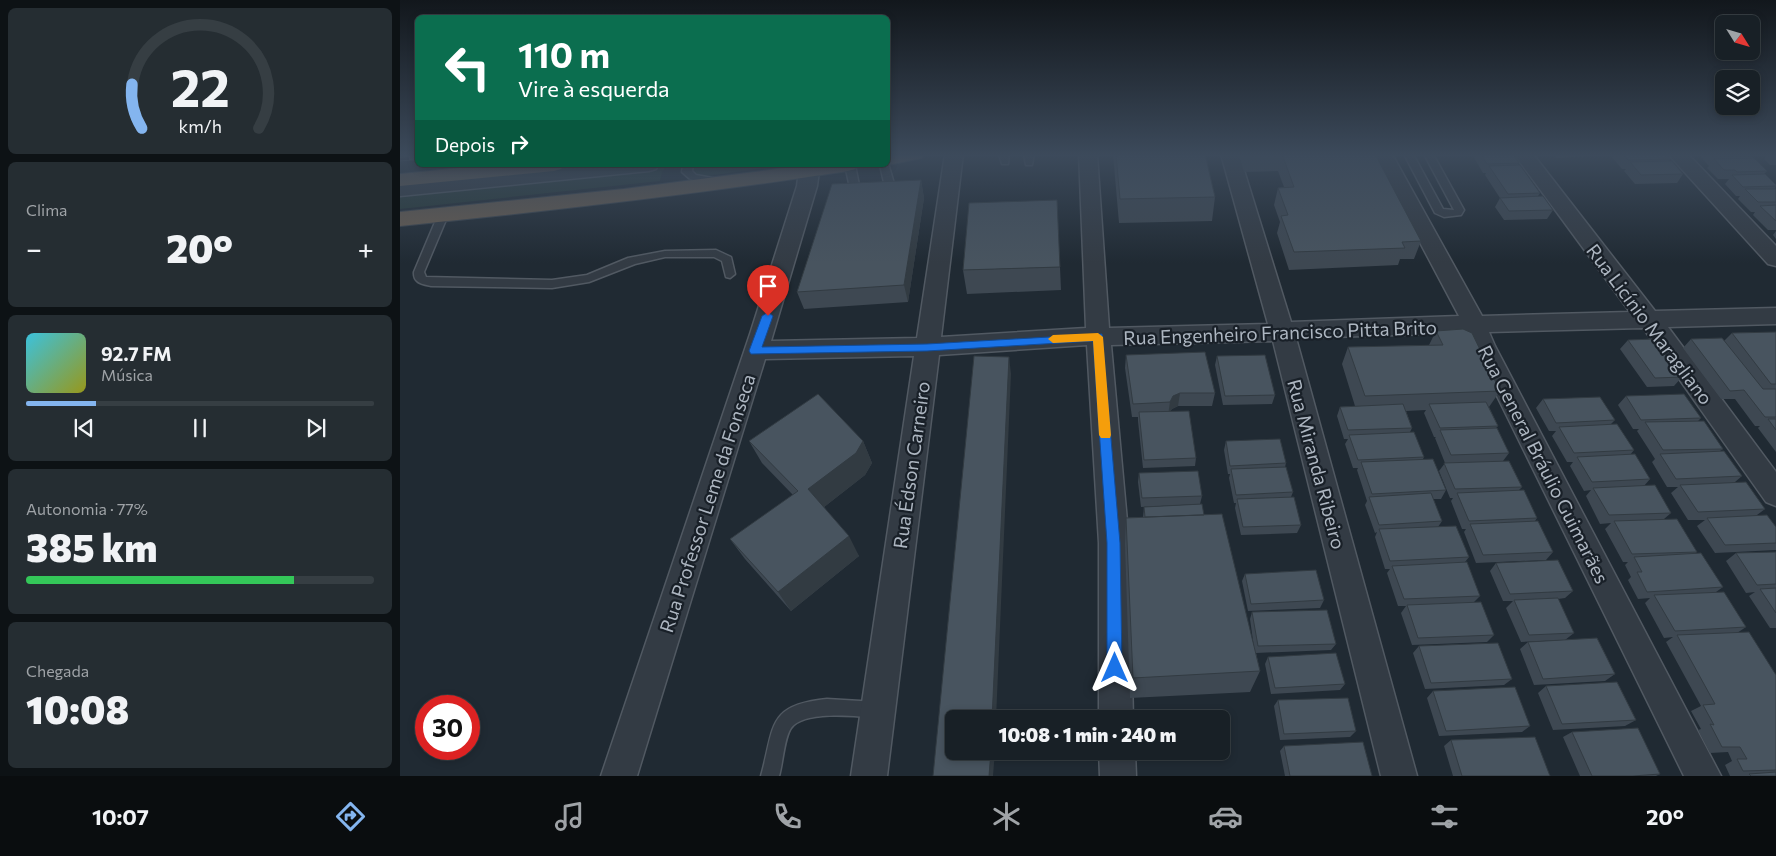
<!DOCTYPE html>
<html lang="pt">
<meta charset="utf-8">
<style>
:root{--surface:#182026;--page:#252d32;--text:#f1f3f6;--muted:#9fa3a7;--line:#363e43;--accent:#84b5ef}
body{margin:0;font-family:Commissioner,sans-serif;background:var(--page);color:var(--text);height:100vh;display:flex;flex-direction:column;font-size:19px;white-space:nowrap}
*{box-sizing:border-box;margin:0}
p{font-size:16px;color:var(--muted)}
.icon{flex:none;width:28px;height:28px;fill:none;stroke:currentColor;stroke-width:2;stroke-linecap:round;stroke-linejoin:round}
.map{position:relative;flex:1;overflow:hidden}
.details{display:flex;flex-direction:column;gap:8px;padding:8px;background:#0d1215;width:400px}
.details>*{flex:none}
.hud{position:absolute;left:15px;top:15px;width:475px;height:152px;border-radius:8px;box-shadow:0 2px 8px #0003,0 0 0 1px var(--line);background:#0b6e4f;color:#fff;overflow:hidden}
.needle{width:32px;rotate:127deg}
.buttons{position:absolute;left:1315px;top:15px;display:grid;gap:10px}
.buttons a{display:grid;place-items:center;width:45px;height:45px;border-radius:8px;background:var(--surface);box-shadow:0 2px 8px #0003,0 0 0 1px var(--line);font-size:25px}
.speed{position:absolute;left:15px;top:695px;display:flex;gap:10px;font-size:25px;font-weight:700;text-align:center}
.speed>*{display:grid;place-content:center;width:65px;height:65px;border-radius:50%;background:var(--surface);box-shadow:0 2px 8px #0003,0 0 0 1px var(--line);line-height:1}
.speed .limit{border:8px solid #d22;background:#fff;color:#111}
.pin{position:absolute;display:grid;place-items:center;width:42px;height:42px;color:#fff;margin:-51px -21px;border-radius:50% 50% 50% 0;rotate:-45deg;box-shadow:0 0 5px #0007}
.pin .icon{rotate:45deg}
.me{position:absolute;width:55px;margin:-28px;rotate:0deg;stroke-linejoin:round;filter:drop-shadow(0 0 4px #0008)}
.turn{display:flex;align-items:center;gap:18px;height:105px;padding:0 20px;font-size:22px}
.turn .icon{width:65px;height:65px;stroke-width:2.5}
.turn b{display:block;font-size:35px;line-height:42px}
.then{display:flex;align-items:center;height:48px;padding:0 20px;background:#0003;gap:10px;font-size:19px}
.big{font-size:38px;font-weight:800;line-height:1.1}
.details .widget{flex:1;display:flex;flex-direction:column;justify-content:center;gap:8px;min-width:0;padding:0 18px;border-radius:8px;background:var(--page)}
.details .dial{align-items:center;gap:0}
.dial svg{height:130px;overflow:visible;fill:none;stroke:var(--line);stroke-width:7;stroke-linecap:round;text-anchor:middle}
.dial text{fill:var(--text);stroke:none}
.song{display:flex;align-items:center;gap:15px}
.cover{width:60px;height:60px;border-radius:8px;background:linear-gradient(135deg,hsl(190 70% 55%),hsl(60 70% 35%))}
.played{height:5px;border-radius:2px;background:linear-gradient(90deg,var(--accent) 20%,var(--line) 20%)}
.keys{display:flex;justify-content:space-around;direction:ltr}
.heat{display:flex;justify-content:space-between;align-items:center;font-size:28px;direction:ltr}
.charge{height:8px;border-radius:4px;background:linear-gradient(90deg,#34c759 77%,var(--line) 0)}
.trip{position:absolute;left:545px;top:710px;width:285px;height:50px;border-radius:8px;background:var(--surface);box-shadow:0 2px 8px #0003,0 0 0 1px var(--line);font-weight:800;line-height:50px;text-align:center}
.dock{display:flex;height:80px;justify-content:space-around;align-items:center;background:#0a0d0f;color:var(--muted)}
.dock .icon{width:35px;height:35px}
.dock .active{color:var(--accent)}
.dock b{font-size:22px;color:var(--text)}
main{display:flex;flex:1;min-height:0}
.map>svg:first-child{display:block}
.green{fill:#263937}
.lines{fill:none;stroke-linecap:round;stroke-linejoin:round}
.lane-casing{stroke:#515962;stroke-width:3}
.street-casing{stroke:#515962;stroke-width:3}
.highway-casing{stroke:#3e464e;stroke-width:2}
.lane{fill:#333b44;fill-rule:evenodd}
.street{fill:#333b44;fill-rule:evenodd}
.highway{fill:#6a5e51;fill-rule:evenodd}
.rail-casing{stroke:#55606b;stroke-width:4.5}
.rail{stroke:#192028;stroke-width:3;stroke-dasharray:9;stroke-linecap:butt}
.wall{fill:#3e4852}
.shaded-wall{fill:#323b42}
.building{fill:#48545f;stroke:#323b42}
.route{fill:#1a73e8;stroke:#114b97}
.slow{fill:#f59e0b}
.labels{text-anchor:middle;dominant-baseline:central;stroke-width:4.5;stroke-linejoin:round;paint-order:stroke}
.street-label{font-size:19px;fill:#adb6c1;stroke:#192028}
</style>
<main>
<section class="details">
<div class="widget dial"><svg viewBox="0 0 100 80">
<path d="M14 69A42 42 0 1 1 86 69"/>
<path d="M14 69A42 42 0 0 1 8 42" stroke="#84b5ef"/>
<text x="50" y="56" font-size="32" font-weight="700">22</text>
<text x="50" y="72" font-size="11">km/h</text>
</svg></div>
<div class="widget"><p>Clima</p>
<div class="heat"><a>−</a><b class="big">20°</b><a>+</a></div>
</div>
<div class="widget">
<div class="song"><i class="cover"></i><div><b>92.7 FM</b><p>Música</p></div></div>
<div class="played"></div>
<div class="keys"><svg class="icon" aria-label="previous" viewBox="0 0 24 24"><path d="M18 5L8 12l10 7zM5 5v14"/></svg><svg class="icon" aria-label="pause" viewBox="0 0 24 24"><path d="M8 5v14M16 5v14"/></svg><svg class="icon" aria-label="next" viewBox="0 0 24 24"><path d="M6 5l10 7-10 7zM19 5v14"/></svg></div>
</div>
<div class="widget"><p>Autonomia · 77%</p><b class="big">385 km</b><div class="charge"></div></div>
<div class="widget"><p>Chegada</p><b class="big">10:08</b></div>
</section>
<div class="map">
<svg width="1376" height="776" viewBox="0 0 1376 776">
<rect width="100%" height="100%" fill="#202a33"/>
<!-- green -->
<path class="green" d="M267 165 262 172 260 181 0 209V194Z
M291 165H383L301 177 293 176 291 171Z"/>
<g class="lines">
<!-- lane casing -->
<g class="lane-casing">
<path id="lane" d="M599 154H609L608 164H602Z
M624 154H634L632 165H626Z
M1004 154H1013L1043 209 1054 210 1024 154H1033L1064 210 1061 215 1044 217 1035 213Z
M488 163 495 187 490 190 485 187 480 165H488Z
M283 165H293L292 171 296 175 318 179 320 181 315 184 290 179 282 172Z
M445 165H455L460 190 458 192 445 194 440 191 450 188Z
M43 212 48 215 24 272 26 277 152 280 187 275 228 258 265 251 316 250 331 257 335 274 330 278 326 277 322 261 314 257H265L235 264 189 282 152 288 31 286C22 284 13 283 14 272L38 215Z
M427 699 477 702 483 704 485 710 483 716 477 718C457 716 404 710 391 728 384 738 383 763 379 776H361C375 727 366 705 427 699Z"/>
</g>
<!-- street casing -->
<g class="street-casing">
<path id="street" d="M545 154H563L541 337 686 328 679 154H697L709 328 868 324 821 154H839L891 322 1059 316 973 154H992L1082 316 1230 312 1114 154H1133L1255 311 1376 308V324L1268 327 1376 472V506L1366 502 1243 328 1089 332 1095 346 1321 776H1284L1066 333 896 338 1017 776H981L873 341 711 345 729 543 733 719H699V543L687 345 539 355 487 776H451L514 356 365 359 237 776H201L350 334 397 186 399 171 402 167 409 165 416 167 419 171 417 186 371 341 517 338Z
M1268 154H1288L1376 246V266L1368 264Z
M192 165H258L256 169 249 171 0 196V184Z
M699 751H735L736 776H700Z"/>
</g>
<!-- highway casing -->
<g class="highway-casing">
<path id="highway" d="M488 154H525L522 158 488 165Z
M90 165H164L161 169 154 171 0 186V174Z
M407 165H458L455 169 448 171C299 194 150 211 0 226V212L224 189Z"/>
</g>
<!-- lane -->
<use href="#lane" class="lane"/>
<!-- street -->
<use href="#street" class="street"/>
<!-- highway -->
<use href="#highway" class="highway"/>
<!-- rail casing -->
<g class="rail-casing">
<path id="rail" d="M0 159 18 158"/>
</g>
<!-- rail -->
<use href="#rail" class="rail"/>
</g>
<!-- wall -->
<path class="wall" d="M713 154H805L815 197 812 221 719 223Z
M839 154H975L1021 241 1014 259H1000L998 265 889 270 877 233 880 222 874 205 878 188 884 187 878 171 844 172Z
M1072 154H1113L1119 163 1118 165 1140 193 1138 196 1153 210 1147 219 1104 220 1095 207 1100 198 1085 175 1086 173H1083Z
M1154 154H1192L1191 156 1156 158Z
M1213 154H1266L1270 159 1269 161 1283 174 1277 183 1235 184 1224 171 1226 169H1222L1212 157Z
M1298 154H1353L1354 156 1353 158 1367 171 1364 174 1376 185 1375 189H1376V230H1368L1353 215 1355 212H1351L1338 199 1340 196H1336L1325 184 1329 179H1318L1307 168 1309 166Z
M1367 154H1376V165H1370L1364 159Z
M521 180 524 198 508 302 404 309 397 292Z
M1376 231V239L1373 235Z
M660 267 661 290 567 294 563 270Z
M1036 331 1100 391 1089 407 1098 426 1096 428 1109 453 1103 461 1122 487 1119 490 1137 518 1135 521 1153 552 1146 560 1076 563 1064 532 1066 529H1062L1051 501 1053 498H1050L1039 471 1045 463 1035 438 1036 437H1034L1024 413 1026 410 1006 411 1012 428 1010 432 1024 457 1023 459 1046 490 1041 499H1033L1042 521 1038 527 1069 557 1065 562 1080 596 1074 602 1094 635 1087 642 1012 645 1001 613 1006 606H998L987 573 990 569H985L975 537 977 532 975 533 965 505 967 501 957 470 958 468H953L945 444 948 439H944L937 416 940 407 955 406 942 364 948 347 1029 345Z
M1376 332V452L1358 428 1360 426H1355L1335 399H1321L1283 348 1291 339 1324 341 1332 333Z
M1228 340 1282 377 1274 386 1247 387 1220 349Z
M726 355 815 393 812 406H778L772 409 770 411 796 458 795 466 743 468 738 421V417H732L725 368Z
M817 356 875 395 872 404 823 405 815 365Z
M1226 396 1301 418 1298 421 1323 449 1320 451 1342 476 1335 482 1365 509 1357 515 1376 527V550L1315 553 1297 526 1305 520H1288L1271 493 1278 487H1267L1252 462 1255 459 1237 431 1239 429H1233L1218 405Z
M1143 399 1215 420 1211 424 1234 450 1230 455 1250 479 1244 486 1271 513 1264 519 1297 552 1294 554 1323 587 1316 592 1346 627 1337 633 1376 675V776H1330L1325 765 1332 761 1328 752 1310 753 1298 730 1301 729 1291 711 1301 706 1266 642 1273 637 1264 638 1245 603 1250 598 1238 599 1228 580 1231 577 1225 565 1228 562H1223L1205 529 1211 523 1200 524 1186 496 1191 490 1184 491 1170 466 1173 462H1167L1152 436 1156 431H1149L1136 408Z
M349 441H463L472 463 465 475 424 507 459 556 391 611 345 559 330 539 393 495 362 463Z
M826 441 886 463 885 467 893 492 891 497 901 525 897 533 841 535 835 508 836 503H834L829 478 830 474H828L824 450Z
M739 473 802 496 800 504 741 507 738 482Z
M744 507 804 515 854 648 850 619 852 612 936 644 931 650 856 653 860 671 850 692 730 698 725 544 726 518 743 517Z
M1376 552V628H1370L1349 596 1355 592 1346 593 1326 561 1336 553Z
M1096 563 1173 591 1165 598 1158 599 1174 633 1165 640 1121 642 1106 608 1113 601H1103L1090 571Z
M845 574 924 600 920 608 848 611 842 581Z
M1128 642 1215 674 1205 681 1134 685 1120 649Z
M1019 646 1112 679 1104 685 1025 689 1013 653Z
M868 657 945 684 940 690 871 694 865 664Z
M1146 686 1236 720 1225 726 1153 730 1138 693Z
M1033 691 1130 726 1122 732 1039 736 1027 698Z
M878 700 956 731 950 737 880 740 874 706Z
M1172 732 1260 774 1256 776H1180L1163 737Z
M1051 740 1150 776H1053L1044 746Z
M884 746 972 776H885L880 751Z"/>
<!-- shaded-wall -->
<path class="shaded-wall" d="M521 180 524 198 508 302 504 285Z
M609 357 611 374 596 719H592Z
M780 393 778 406 772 409 768 415 770 402 773 396Z
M463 441 472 463 465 475 419 511 408 489Z
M449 536 459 556 391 611 378 592Z
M591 751H595L593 776H589Z"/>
<!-- building -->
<path class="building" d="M716 154H805L815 197 720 199Z
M882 154H975L1021 241 1002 242 1005 248 894 252 881 216 888 215 878 188 894 187Z
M1081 154H1113L1119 163 1087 164Z
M1223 154H1266L1270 159 1228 160Z
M1312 154H1353L1354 156 1315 157Z
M1354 158 1367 171 1337 172 1335 170H1324L1314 159Z
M1272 161 1283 174 1241 175 1230 162Z
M1120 165 1140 193 1108 194 1089 166Z
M1365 174 1376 185V186L1343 187 1332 175Z
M521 180 504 285 397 292 432 184Z
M1345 189H1376V202H1358Z
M1143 196 1153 210 1109 211 1100 198Z
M657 200 660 267 563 270 569 203Z
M1376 205V221L1360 206Z
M1063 329 1072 333 1100 391 965 396 948 347 1043 345 1036 331Z
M1376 332V384H1371L1332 333Z
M1322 338 1363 389H1376V417H1365L1344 390 1330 391 1291 339Z
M1254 339 1282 377 1255 378 1228 340Z
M805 352 815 393H780L773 396 770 402 733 404 726 355Z
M865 355 875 395 825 396 817 356Z
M574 356 609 357 592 719H554V751H591L589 776H533Z
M418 394 463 441 456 453 408 489 449 536 378 592 330 539 398 491 349 441Z
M1284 394 1301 418 1241 420 1226 396Z
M1200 397 1215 420 1156 423 1143 399Z
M1086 402 1098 426 1040 428 1029 404Z
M1003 404 1012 428 948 430 940 407Z
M789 411 796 458 744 460 739 412Z
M1368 419H1376V430Z
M1304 421 1323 449 1263 450 1245 422Z
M1217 424 1234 450 1174 453 1159 427Z
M1097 428 1109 453 1051 455 1040 430Z
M1014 432 1024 457 958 460 949 435Z
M880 439 886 463 830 466 826 441Z
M1324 451 1342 476 1276 479 1260 454Z
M1235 454 1250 479 1192 482 1177 457Z
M1033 459 1046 490 972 494 961 462Z
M1109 461 1122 487 1055 489 1044 463Z
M886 467 893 492 836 495 831 469Z
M798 471 802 496 742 498 739 473Z
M1346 482 1365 509 1298 512 1280 485Z
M1255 485 1271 513 1209 515 1193 488Z
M1124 490 1137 518 1069 521 1057 493Z
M1031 493 1042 521 979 525 969 497Z
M894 497 901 525 843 527 837 499Z
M802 504 804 515 745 517 744 507Z
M822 514 860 671 733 678 726 518Z
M1367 515 1376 527V543L1325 545 1307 518Z
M1277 519 1297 552 1232 554 1214 521Z
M1138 521 1153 552 1083 555 1070 524Z
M1056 526 1069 557 990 561 979 529Z
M1376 552V584L1357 585 1336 553Z
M1301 553 1323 587 1247 592 1237 572H1242L1234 557Z
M1158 560 1173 591 1110 594 1096 563Z
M1067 562 1080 596 1004 599 992 566Z
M916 570 924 600 851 604 845 574Z
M1376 588V613L1360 589Z
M1324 592 1346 627 1275 631 1254 595Z
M1158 598 1174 633 1129 635 1114 600Z
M1081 602 1094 635 1018 638 1007 605Z
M927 610 936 644 858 646 852 612Z
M1349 632 1376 675V770L1343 771 1337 759H1347L1340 747H1322L1310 724 1314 725 1303 705 1315 704 1277 635Z
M1197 638 1215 674 1143 679 1128 642Z
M1098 643 1112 679 1031 683 1019 646Z
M936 653 945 684 875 688 868 657Z
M1217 682 1236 720 1162 724 1146 686Z
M1115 687 1130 726 1046 731 1033 691Z
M948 698 956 731 884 734 878 700Z
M1238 728 1260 774 1233 776H1192L1172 732Z
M1135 737 1150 776H1062L1051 740Z
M963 742 972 776H890L884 746Z
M1376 772V776H1351L1349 774Z"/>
<!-- sky -->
<linearGradient id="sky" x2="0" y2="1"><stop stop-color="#12171c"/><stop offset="0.59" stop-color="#3c4a5b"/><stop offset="1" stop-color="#3c4a5b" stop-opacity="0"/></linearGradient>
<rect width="1376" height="263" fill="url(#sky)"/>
<!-- route -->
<path class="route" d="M368 312 373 316 362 347 527 344 702 334 720 543 722 668 720 673 715 675 709 673 707 668V543L693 341 527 351 351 354 349 351 362 316Z"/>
<!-- slow -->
<path class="slow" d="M698 333 703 337 711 435 710 438H701L699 435 693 341 653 343 648 339 653 335Z"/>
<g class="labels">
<!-- street labels -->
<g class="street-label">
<text transform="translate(1250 324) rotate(53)">Rua Licínio Maragliano</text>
<text transform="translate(880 332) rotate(-2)">Rua Engenheiro Francisco Pitta Brito</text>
<text transform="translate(917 464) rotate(75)">Rua Miranda Ribeiro</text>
<text transform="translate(1144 464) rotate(63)">Rua General Bráulio Guimarães</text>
<text transform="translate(511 465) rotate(-82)">Rua Édson Carneiro</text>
<text transform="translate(307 503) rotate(-72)">Rua Professor Leme da Fonseca</text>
</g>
</g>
</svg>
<div class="buttons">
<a><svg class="needle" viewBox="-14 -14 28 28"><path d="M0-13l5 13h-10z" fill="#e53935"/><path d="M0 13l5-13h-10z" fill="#9fa3a7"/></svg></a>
<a><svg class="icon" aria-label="layers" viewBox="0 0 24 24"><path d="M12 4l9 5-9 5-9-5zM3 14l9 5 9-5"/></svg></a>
</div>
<div class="speed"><div class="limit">30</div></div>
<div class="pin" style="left:368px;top:316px;background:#d93025"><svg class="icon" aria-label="arrive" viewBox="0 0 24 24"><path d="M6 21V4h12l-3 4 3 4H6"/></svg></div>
<svg class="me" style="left:715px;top:668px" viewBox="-20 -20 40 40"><path d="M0-17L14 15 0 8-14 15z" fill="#1a73e8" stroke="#fff" stroke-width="4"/></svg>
<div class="trip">10:08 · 1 min · 240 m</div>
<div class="hud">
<div class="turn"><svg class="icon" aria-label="left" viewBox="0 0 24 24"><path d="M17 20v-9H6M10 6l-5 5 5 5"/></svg><div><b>110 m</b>Vire à esquerda</div></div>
<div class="then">Depois<svg class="icon" aria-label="right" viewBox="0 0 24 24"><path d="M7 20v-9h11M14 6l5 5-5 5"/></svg></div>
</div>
</div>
</main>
<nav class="dock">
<b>10:07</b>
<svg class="icon active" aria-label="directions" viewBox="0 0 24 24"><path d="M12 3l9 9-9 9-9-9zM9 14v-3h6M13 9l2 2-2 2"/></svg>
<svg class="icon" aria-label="music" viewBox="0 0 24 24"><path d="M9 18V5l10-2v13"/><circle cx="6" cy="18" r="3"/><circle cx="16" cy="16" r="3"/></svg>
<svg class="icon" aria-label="phone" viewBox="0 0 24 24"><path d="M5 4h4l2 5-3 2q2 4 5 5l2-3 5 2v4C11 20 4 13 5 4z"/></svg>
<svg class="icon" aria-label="climate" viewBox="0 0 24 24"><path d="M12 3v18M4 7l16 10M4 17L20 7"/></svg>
<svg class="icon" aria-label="car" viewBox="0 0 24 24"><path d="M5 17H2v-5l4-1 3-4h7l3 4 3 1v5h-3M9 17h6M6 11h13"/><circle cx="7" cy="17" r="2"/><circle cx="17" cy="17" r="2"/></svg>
<svg class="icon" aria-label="filters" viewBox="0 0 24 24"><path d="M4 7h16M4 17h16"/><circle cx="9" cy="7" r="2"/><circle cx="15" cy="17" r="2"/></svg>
<b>20°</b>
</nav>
